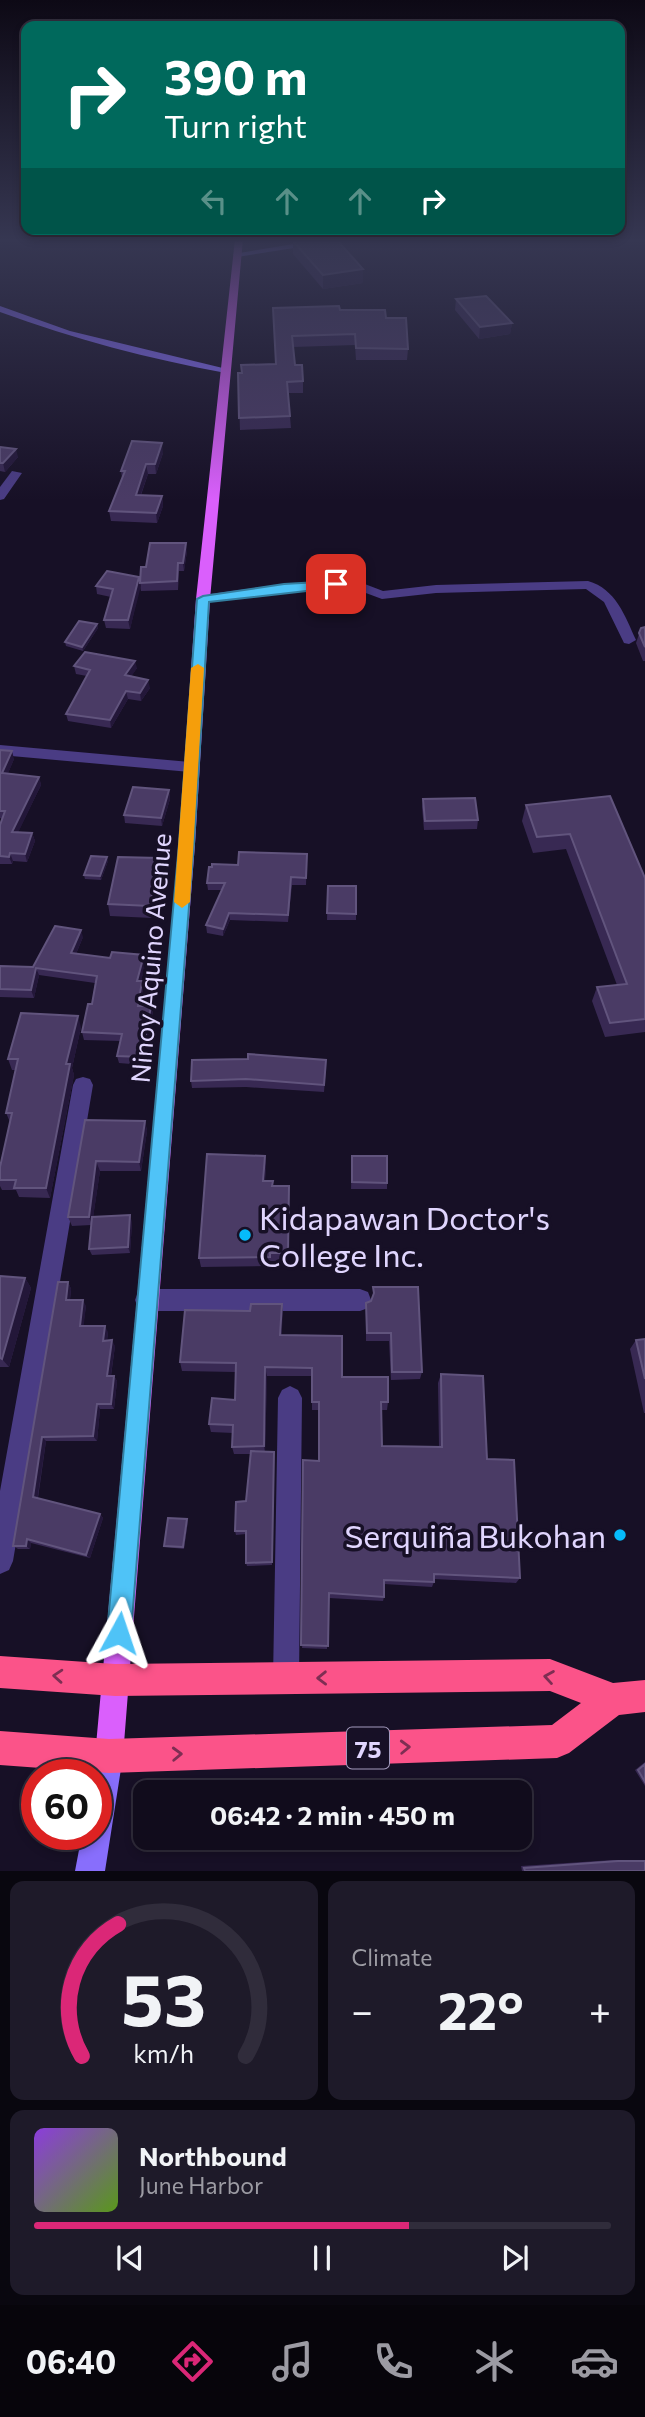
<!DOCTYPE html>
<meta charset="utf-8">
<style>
:root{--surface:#110c1c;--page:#1e1a29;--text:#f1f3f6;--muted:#9c9ba3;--line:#302c3b;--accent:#db2777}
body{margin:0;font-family:Commissioner,sans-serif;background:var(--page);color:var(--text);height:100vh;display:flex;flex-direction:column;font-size:26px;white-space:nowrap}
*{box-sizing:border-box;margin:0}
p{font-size:23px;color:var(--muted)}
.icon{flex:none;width:38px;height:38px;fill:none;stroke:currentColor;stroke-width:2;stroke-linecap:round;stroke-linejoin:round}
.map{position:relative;height:1871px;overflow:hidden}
.details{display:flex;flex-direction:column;gap:10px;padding:10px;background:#09070f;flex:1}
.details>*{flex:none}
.top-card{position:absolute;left:21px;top:21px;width:604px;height:214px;border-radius:14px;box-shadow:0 4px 10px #0003,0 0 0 2px var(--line);background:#00695c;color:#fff;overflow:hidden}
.speed{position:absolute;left:21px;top:1759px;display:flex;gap:14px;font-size:35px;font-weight:700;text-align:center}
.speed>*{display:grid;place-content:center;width:91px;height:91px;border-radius:50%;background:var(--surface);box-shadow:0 4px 10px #0003,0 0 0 2px var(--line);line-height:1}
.speed .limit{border:10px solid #d22;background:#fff;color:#111}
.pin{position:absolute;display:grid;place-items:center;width:60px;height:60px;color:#fff;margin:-30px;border-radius:14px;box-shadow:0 4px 10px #0006}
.me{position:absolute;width:77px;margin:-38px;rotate:5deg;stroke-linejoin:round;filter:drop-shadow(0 0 5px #0008)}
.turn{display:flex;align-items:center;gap:24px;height:147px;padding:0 28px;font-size:32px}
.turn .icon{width:91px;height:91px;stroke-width:2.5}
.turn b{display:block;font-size:49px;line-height:60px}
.lanes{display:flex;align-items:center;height:66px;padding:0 28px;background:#0003;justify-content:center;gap:35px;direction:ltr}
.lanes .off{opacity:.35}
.big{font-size:52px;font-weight:700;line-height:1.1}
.details .widget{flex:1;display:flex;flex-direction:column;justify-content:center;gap:10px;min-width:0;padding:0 24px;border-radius:14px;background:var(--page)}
.details .dial{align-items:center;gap:0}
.dial svg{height:182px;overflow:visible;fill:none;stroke:var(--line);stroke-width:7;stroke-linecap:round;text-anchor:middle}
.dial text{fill:var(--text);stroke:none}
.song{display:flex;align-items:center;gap:21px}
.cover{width:84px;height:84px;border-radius:10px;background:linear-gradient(135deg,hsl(270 70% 55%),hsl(90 70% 35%))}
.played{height:7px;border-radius:4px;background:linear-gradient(90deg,var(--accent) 65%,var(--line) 65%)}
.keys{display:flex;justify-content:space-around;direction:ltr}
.heat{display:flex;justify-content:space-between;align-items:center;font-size:38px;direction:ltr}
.details .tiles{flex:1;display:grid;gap:10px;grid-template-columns:1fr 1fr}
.widget:last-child{grid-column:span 2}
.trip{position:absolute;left:133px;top:1780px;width:399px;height:70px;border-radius:14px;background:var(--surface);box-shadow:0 4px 10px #0003,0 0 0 2px var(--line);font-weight:700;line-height:70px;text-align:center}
.menu{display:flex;height:112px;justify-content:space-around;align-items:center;background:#07050b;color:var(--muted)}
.menu .icon{width:49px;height:49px}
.menu .active{color:var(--accent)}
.menu b{font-size:32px;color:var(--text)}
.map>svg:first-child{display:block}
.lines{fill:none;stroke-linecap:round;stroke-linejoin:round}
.street{fill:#4a3c84;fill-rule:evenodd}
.secondary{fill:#886efc;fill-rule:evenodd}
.primary{fill:#da5ffc;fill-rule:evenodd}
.highway{fill:#fb5389;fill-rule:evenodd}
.wall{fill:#382953}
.shaded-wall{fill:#231739}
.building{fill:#4a3b65;stroke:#61547d;stroke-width:2}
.oneway{stroke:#7e2e53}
.route{fill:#4fc3f7;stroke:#337fa1;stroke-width:2}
.slow{fill:#f59e0b}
.poi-dot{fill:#06bbfa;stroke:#171026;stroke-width:2.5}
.labels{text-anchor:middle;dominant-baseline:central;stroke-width:7;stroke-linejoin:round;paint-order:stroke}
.shield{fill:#171026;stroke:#a49abd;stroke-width:2}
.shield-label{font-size:24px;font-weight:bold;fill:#e0d5fe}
.street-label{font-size:26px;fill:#e0d5fe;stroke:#171026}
.near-poi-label{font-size:32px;fill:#e0d5fe;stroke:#171026;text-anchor:start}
</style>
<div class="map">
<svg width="645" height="1871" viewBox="0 0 645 1871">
<rect width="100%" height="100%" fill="#171026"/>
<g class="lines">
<!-- street -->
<path class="street" d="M12 471 22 473 4 499 0 500V487Z
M336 581H357L383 591 436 585 588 581C616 589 625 616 636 640L629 644 624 643 604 602 586 589 436 593 382 599 355 589H336L284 592 203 603 196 599 203 595 284 584Z
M0 745 190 762 198 767 190 772 0 755Z
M83 1077 90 1079 93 1085 13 1561 9 1570 0 1574V1491L73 1085 76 1079Z
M146 1289H360L368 1292 371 1300 368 1308 360 1311H146L138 1308 135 1300 138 1292Z
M290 1386 298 1390 302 1398 299 1679 295 1688 286 1692 277 1688 273 1679 278 1398 282 1390Z"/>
<!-- secondary -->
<path class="secondary" d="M324 239H351L237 257 233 254Z
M0 306 70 331 231 370 226 373C149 359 74 339 0 312Z
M109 1742 119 1746 123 1756 105 1871H75L82 1834H96V1774H92L99 1746Z"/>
<!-- primary -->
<path class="primary" d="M235 239H243L210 599 195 844 123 1756 119 1766 109 1770 99 1766 95 1756 179 844 196 599Z"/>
<!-- highway -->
<path class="highway" d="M0 1656 115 1664 550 1659 613 1683 645 1680V1712L619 1715 569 1753 557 1758 109 1773 0 1765V1731L109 1739 552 1725 581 1703 550 1691 115 1696 0 1688Z"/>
</g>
<!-- wall -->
<path class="wall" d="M293 241 363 269V283L323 289 293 254Z
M456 299 512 323 510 334 479 339 455 310Z
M273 308 340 310 386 318 408 349 407 360H356L355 345 293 347 295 365 303 381V393H288L291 428 240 430 238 373 276 364Z
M0 447 18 457 5 472 0 471Z
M163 453 156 474H148L141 495 162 496 163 506 157 523 111 521 109 511 122 478 121 471Z
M187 551 184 571H179L178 590 141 591 140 586 130 629 106 628 104 620 111 597 97 594 96 586 140 582 146 567Z
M97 624 98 628 83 651 66 646 65 642Z
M645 627V661H643L636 643 641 628Z
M74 666 137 668 131 676 150 688 141 701 128 699 111 728 68 721 66 714 87 676 76 674Z
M0 750 14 759 8 773 39 777 41 785 18 832 32 833 35 841 27 862 13 861 12 864H0V825L2 819 0 818Z
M169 790 170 799 162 826 125 823 124 815Z
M423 799 478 820 477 829 424 830 422 807Z
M526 805 645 878V1032L605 1037 592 1001 597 987 617 985 566 849 533 853 522 821Z
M307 854 306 885H292L288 922 230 920 223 936 207 933 206 925 222 890H208L207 883 238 865Z
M159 858 161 870 152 918 110 916 108 904Z
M108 861 101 880 85 879 84 875Z
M328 886H356V920H327Z
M83 937 76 954 146 963 141 981 143 989 141 1006H151L153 1014 143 1065 119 1063 117 1056 120 1041 84 1040 82 1032 92 1004 95 983 39 975 34 998 0 997V966L33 967Z
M81 1027 72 1068 74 1075 50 1198 19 1197 16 1190H2L0 1186V1167L10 1122 6 1113 16 1070H12L8 1059Z
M248 1059 326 1067 324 1092 246 1087 192 1088 191 1081Z
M85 1120 145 1121 147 1131 141 1171H100L93 1217 132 1222 130 1253 92 1255 89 1249 91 1225 72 1226 68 1217Z
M265 1156 266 1166 265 1181 273 1186H289L288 1261H270V1266L201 1267 199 1258Z
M352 1156 387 1183V1189H351Z
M0 1276 25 1278 31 1288 9 1367H0Z
M68 1282 71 1289 70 1300 86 1306 83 1326 108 1332 107 1341 115 1346 111 1376H114L117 1381 114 1409H100L97 1441H46L38 1498 100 1514 103 1518 90 1558 31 1543 30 1549H18L13 1546Z
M373 1287 422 1372 420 1379 391 1380 389 1341H366V1303L371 1301 373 1297Z
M282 1304V1335L342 1377 388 1402 387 1410H381L382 1446 439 1447 438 1383 441 1374 487 1459 520 1578 516 1583 434 1579V1582L432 1587 384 1584V1597L383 1601 329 1598 327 1649 302 1648 319 1461V1410H312V1376H267L265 1452 274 1456 272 1565 247 1566 246 1563V1534L236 1535 235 1531 246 1501 250 1454H234L232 1447 233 1433 211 1432 209 1424 235 1400V1372L182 1371 180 1362 250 1311Z
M645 1339V1413H644L630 1349 636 1340Z
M188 1521 184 1549 165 1547 164 1546Z
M645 1762V1786L635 1770Z
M613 1860H645V1871H522L521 1866Z"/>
<!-- shaded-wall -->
<path class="shaded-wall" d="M363 269V283L323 289V275Z
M512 323 510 334 479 339 480 327Z
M162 443 163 453 156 474 155 464Z
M16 449 18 457 5 472 3 463Z
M146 464 148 474 137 505 136 495Z
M162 496 163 506 157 523 156 513Z
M186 543 187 551 184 571 183 563Z
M139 577 141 586 130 629 128 620Z
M97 624 98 628 83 651 82 647Z
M135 661 137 668 127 683 125 675Z
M148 680 150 688 141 701 140 693Z
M126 691 128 699 111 728 110 720Z
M12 751 14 759 5 781 2 773Z
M39 777 41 785 15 839 12 832Z
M169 790 170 799 162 826 161 818Z
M32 833 35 841 27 862 25 854Z
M10 853 13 861 12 864 9 857Z
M107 857 108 861 101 880 100 876Z
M159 858 161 870 152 918 150 906Z
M229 913 230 920 223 936V929Z
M81 930 83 937 73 961 71 953Z
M144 955 146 963 139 989 137 981Z
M36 968 39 975 34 998 31 990Z
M142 981 143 989 140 1013 138 1006Z
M151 1006 153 1014 143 1065 142 1057Z
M78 1016 81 1027 72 1068 74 1075 50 1198 46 1188 66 1064Z
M145 1121 147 1131 141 1171 139 1162Z
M265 1156 266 1166 264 1190 263 1181Z
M96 1161 100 1171 92 1225 89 1217Z
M130 1215 132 1222 130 1253 128 1247Z
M25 1278 31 1288 9 1367 2 1359Z
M68 1282 71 1289 69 1306 66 1300Z
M83 1300 86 1306 83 1332 80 1326Z
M282 1304 283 1314 281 1344 280 1335Z
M105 1326 108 1332 106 1346 103 1341Z
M112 1340 115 1346 110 1381 107 1376Z
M265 1367 267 1376 265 1454 264 1446Z
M114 1376 117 1381 114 1409 111 1404Z
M97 1404 100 1409 97 1441 93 1436Z
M42 1437 46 1441 37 1501 33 1497Z
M100 1514 103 1518 90 1558 86 1555Z
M187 1519 188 1521 184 1549 183 1547Z
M27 1539 31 1543 30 1549 26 1546Z"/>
<!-- building -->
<path class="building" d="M301 239H336L363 269 323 275 293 241Z
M486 296 512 323 480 327 456 299Z
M339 306 340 310H385L386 318H406L408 349 356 348 355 334 292 336 295 365H302L303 381 287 382 290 416 239 418 238 373H242L241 365 276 364 273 308Z
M132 441 162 443 155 464H146L136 495 162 496 156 513 109 511 125 471H121Z
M0 447 16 449 3 463H0Z
M150 543H186L183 563H178L177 581 140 583 141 567H146Z
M107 571 139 577 128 620H104L113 589 96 586Z
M79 621 97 624 82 647 65 642Z
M645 627V647L639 633 641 628Z
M85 652 135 661 125 675 148 680 140 693 126 691 110 720 66 714 90 670 74 666Z
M0 750 12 751 2 773 39 777 12 832 32 833 25 854 10 853 9 857 0 856V825L5 811H0Z
M133 787 169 790 161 818 124 815Z
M610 796 645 878V1019L610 1023 597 987 627 984 570 834 537 837 526 805Z
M475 798 478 820 425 821 423 799Z
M239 852 307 854 306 878 291 877 288 915 229 913 223 929 206 925 225 883H207L209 867H212V864L238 865Z
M91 856 107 857 100 876 84 875Z
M118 857 159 858 150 906 108 904Z
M328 886H356V914L327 913Z
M55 926 81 930 71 953 110 958 112 952 144 955 137 981H142L138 1006H151L142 1057 117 1056 122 1034 82 1032 88 1004H92L97 976 36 968 31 990 0 989V966L33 967Z
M21 1013 78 1016 66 1064H70L46 1188H14L16 1180H0V1167L12 1113H6L18 1059H8Z
M248 1054 326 1060 324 1085 246 1079 191 1081 192 1060 248 1059Z
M85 1120 145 1121 139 1162 96 1161 89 1217H68Z
M207 1154 265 1156 263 1181H273L272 1186H289L288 1253H270V1257L199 1258Z
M352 1156H387V1183L352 1182Z
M130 1215 128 1247 89 1249 92 1217Z
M0 1276 25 1278 2 1359 0 1358Z
M58 1282H68L66 1300H83L80 1326H105L103 1341 112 1340 107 1376H114L111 1404H97L93 1436 42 1437 33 1497 100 1514 86 1555 27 1539 26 1546H13Z
M373 1287H418L422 1372H392L391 1333H367L366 1303 371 1301 374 1293Z
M251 1304H282L280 1335 342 1336V1377H388V1402H381L382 1446 442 1447 441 1374 483 1376 487 1459 514 1460 520 1578 434 1574V1582L384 1580V1597L329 1593 328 1646 301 1645 303 1460 319 1461V1402H312V1368L265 1367 264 1446 232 1447 233 1425 209 1424 212 1398 235 1400 236 1363 180 1362 185 1310 250 1311Z
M645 1339V1379L636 1340Z
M251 1451 274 1452 272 1562 246 1563V1531H235L236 1502 246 1501Z
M168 1518 187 1519 183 1547 164 1546Z
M645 1764V1782L638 1770Z
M618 1861H645V1871H525L524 1868Z"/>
<!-- one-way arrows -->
<defs><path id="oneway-chevron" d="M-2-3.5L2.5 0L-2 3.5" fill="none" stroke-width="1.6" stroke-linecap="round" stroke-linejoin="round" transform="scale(1.75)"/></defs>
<g class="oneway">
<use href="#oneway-chevron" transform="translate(58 1676) rotate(-176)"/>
<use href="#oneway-chevron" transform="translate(549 1677) rotate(-171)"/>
<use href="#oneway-chevron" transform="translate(322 1678) rotate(179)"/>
<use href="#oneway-chevron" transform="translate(405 1747) rotate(-2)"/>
<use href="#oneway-chevron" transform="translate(177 1754) rotate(-2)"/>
</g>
<!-- sky -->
<linearGradient id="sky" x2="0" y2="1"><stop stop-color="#0d0915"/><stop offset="0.48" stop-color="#363752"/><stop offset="1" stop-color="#363752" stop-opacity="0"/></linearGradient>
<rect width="645" height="501" fill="url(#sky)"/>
<!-- route -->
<path class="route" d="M336 581 341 582V587L209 602 194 844 131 1633 128 1641 119 1645 111 1641 107 1633 179 844 197 599 203 596 284 584Z"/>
<!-- slow -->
<path class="slow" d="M198 664 204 668 190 902 182 908 174 902 191 668Z"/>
<!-- markers -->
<g class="poi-dot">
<circle cx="245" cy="1235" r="7"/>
<circle cx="620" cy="1535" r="7"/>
</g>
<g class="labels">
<!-- shield labels -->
<rect class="shield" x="347" y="1727.5" width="42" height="41" rx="5"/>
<g class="shield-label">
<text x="368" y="1748">75</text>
</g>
<!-- street labels -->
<g class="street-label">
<text transform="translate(150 958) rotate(-85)">Ninoy Aquino Avenue</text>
</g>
<!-- near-poi labels -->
<g class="near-poi-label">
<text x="259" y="1217">Kidapawan Doctor's<tspan x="259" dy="37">College Inc.</tspan></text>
<text x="606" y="1535" text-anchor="end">Serquiña Bukohan</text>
</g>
</g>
</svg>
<div class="speed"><div class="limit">60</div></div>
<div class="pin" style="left:336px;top:584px;background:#d93025"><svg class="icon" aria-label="arrive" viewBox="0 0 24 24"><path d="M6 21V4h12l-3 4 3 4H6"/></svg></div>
<svg class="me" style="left:119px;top:1633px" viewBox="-20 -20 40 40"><path d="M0-17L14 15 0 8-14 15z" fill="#4fc3f7" stroke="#fff" stroke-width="4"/></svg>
<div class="trip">06:42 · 2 min · 450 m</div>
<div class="top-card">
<div class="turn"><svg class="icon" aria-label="right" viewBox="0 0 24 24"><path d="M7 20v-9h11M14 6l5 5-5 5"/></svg><div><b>390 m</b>Turn right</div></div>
<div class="lanes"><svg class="icon off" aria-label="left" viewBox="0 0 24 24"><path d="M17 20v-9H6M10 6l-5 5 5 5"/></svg><svg class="icon off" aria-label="ahead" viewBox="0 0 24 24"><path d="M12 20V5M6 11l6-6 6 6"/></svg><svg class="icon off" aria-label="ahead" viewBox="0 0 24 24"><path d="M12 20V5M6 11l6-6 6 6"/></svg><svg class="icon" aria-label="right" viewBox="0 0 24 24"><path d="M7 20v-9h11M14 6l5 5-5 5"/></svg></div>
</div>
</div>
<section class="details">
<div class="tiles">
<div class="widget dial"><svg viewBox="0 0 100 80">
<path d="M14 69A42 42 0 1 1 86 69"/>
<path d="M14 69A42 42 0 0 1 30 11" stroke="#db2777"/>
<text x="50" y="56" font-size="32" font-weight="700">53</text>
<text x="50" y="72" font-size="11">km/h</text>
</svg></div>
<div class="widget"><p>Climate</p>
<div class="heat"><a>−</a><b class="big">22°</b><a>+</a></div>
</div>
<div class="widget">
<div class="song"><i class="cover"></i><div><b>Northbound</b><p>June Harbor</p></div></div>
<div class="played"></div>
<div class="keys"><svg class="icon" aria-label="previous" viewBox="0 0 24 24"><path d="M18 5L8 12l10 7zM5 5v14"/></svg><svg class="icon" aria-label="pause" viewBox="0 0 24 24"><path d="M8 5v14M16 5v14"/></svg><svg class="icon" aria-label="next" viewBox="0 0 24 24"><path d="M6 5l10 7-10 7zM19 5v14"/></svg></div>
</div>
</div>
</section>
<nav class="menu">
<b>06:40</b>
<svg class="icon active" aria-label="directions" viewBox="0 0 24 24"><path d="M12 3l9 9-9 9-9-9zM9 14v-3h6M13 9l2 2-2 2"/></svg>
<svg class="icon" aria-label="music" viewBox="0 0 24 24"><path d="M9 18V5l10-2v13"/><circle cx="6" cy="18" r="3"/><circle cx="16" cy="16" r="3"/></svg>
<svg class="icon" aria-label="phone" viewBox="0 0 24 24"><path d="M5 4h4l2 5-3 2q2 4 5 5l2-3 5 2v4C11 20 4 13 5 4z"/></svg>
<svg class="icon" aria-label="climate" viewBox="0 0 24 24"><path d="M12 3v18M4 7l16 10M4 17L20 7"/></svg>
<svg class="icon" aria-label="car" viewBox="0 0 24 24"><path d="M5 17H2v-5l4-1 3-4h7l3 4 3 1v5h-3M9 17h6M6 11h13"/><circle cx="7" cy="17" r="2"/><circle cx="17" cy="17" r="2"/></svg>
</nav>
